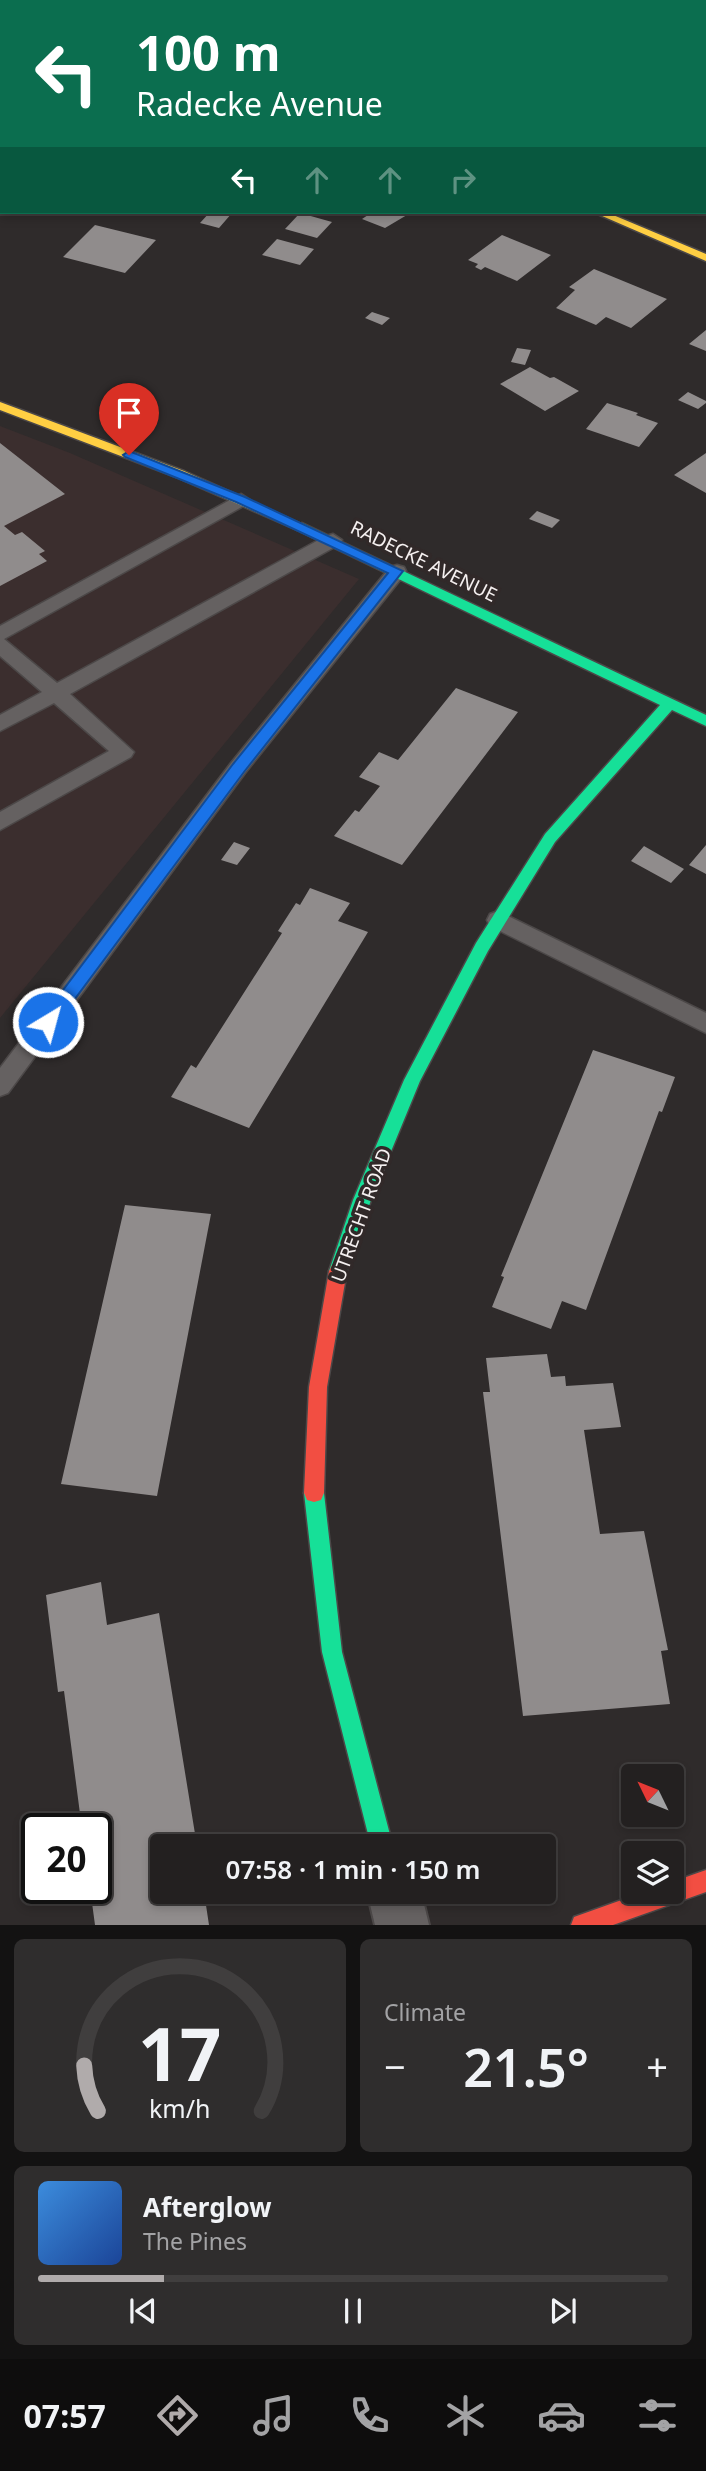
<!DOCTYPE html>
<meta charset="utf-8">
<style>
:root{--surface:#232020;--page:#2f2d2d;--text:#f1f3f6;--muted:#a3a3a5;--line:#403e3e;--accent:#b0abab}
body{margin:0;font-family:"Noto Sans",sans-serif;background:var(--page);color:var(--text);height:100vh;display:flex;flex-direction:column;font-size:26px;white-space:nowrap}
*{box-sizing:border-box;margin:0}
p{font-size:23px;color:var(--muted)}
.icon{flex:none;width:38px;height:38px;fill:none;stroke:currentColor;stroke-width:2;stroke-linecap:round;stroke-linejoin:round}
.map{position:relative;height:1925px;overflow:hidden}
.drawer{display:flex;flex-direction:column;gap:14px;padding:14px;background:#131212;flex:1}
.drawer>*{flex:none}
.top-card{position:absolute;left:0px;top:0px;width:707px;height:214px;box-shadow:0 4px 10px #0003,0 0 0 2px var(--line);background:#0b6e4f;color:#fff;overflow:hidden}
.needle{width:46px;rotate:313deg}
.fabs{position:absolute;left:621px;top:1764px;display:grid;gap:14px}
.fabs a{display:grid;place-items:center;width:63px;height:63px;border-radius:7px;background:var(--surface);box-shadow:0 4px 10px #0003,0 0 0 2px var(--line);font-size:35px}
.speed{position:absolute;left:21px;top:1813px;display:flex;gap:14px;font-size:35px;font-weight:700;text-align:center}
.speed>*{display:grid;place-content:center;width:91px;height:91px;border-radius:50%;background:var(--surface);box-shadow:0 4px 10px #0003,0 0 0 2px var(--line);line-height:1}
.speed .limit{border:4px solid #111;border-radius:10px;background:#fff;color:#111}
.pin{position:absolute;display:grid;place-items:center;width:60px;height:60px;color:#fff;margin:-72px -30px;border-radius:50% 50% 50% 0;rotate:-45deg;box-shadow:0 0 7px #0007}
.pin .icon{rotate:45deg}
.me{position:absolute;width:77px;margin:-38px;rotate:37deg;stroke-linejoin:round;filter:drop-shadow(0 0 5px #0008)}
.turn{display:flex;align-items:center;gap:24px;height:147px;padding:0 21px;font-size:32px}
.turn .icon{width:91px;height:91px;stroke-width:2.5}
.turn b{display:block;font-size:49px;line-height:60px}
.lanes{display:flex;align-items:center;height:66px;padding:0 21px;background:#0003;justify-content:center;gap:35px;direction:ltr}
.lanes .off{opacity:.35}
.big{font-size:52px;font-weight:600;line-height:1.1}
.drawer .card{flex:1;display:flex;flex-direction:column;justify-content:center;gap:10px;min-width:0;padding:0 24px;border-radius:10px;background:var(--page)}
.drawer .dial{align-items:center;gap:0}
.dial svg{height:182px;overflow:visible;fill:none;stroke:var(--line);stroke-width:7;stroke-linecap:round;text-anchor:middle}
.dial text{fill:var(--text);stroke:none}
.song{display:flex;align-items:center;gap:21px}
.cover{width:84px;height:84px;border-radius:10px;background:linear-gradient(135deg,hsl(210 70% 55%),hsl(220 70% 35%))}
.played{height:7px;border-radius:4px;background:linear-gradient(90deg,var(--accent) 20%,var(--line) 20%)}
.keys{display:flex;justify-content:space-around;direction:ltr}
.heat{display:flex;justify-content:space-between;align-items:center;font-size:38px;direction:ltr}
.drawer .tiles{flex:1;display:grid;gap:14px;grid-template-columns:1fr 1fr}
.card:last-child{grid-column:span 2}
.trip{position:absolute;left:150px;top:1834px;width:406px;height:70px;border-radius:7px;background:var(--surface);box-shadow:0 4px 10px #0003,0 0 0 2px var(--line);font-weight:600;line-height:70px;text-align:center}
.tabs{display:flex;height:112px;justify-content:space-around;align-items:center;background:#0e0d0d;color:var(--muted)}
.tabs .icon{width:49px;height:49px}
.tabs .on{color:var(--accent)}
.tabs b{font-size:32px;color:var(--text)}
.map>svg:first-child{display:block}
.built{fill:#3b2e2e}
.building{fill:#908c8c}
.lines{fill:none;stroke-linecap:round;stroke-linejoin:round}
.lane-casing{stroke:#4c4848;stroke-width:3}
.street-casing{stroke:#4c4848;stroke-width:4}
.fast-casing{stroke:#4c4848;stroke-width:3}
.slow-casing{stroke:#4c4848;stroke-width:3}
.jam-casing{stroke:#4c4848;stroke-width:3}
.lane{fill:#656161;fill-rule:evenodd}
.street{fill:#656161;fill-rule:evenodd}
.fast{fill:#16e098;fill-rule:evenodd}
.slow{fill:#ffcf43;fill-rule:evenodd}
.jam{fill:#f24e42;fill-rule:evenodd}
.route{fill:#1a73e8;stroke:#114b97;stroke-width:2}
.labels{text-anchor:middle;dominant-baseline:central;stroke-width:7;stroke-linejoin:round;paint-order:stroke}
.street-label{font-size:19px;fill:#f5f0f0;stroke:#312929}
</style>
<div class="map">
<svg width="706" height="1925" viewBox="0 0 706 1925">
<rect width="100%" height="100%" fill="#2f2b2b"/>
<!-- built -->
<path class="built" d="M0 426 70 453 359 579 0 1018Z"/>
<!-- building -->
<path class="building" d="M210 212H225L232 213 219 228 200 223Z
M360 212H412L385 228 362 219 368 215Z
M300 213 332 222 317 238 285 229Z
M95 225 156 240 125 273 63 257Z
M502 235 551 255 517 281 485 267 481 270 475 267 478 264 468 260Z
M277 239 314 249 300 265 262 255Z
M594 269 667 299 631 328 606 317 596 325 556 308 575 290 569 287Z
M372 312 390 318 382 325 365 318Z
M706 330V351L689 344Z
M517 348 531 350 525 365 511 362Z
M530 367 550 378 554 377 579 391 545 411 500 384Z
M688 392 706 401V403L698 409 678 400Z
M607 403 638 413 636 415 658 423 639 447 586 429Z
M0 443 65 494 4 526 15 535 22 532 45 551 39 554 47 561 0 586Z
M706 453V493L674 475Z
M537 511 560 520 552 528 529 519Z
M456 688 518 712 402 865 334 836 355 810 359 812 380 786 359 777 379 752 398 760Z
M234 842 250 848 237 865 221 860Z
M706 845V874L689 865Z
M644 846 684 869 671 883 631 861Z
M310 888 350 903 338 921 368 932 249 1128 171 1097 191 1065 196 1068 282 933 278 931 296 903 300 905Z
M593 1050 675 1077 662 1112 659 1111 586 1310 562 1301 551 1329 492 1307 504 1277 501 1276Z
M125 1205 211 1214 157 1496 61 1484Z
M547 1354 551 1377 565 1376 566 1386 613 1383 621 1427 584 1430 600 1534 644 1531 668 1650 661 1651 670 1704 523 1716 483 1392H490L486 1358Z
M101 1582 107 1625 159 1613 197 1846H163V1892H204L209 1925H95L90 1888H96V1829H82L64 1691 58 1692 46 1595Z"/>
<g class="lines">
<!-- lane casing -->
<g class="lane-casing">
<path id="lane" d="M537 0H551V2H537Z
M241 494 250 500 247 504 4 639 57 683 326 536 333 534 342 540 340 544 70 694 134 752 131 757 0 830V812L109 751 54 703 0 731V715L42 692 0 656V626Z
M397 565 404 567 406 571 404 575 245 773 8 1093 0 1096V1068L231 763 390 567Z
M498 911 706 1013V1033L490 926 487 920 490 914Z"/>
</g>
<!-- street casing -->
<g class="street-casing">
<path id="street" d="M367 1892H421L429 1925H375Z"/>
</g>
<!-- fast casing -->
<g class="fast-casing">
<path id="fast" d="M2 89V96H0V90Z
M302 523 706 715V726L672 710 555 842 488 951 420 1081 371 1200 347 1271 344 1277 338 1279 332 1277 329 1271 353 1200 404 1080 476 943 545 834 660 705 297 530 296 527Z
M314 1484 321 1486 324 1493 342 1652 393 1846H371L322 1652 304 1493 307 1486Z"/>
</g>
<!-- slow casing -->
<g class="slow-casing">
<path id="slow" d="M95 0H105L95 2Z
M593 212H606L706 254V261Z
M0 402 184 471 308 527 307 530H297L176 477 0 410Z"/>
</g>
<!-- jam casing -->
<g class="jam-casing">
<path id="jam" d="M338 1263 344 1265 347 1271 327 1387 324 1493 321 1500 314 1502 307 1500 304 1493 309 1387 329 1271 332 1265Z
M706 1870V1892L613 1925H571L574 1917 644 1892H672V1882Z"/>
</g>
<!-- lane -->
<use href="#lane" class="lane"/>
<!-- street -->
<use href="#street" class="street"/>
<!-- fast -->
<use href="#fast" class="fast"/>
<!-- slow -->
<use href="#slow" class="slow"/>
<!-- jam -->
<use href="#jam" class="jam"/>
</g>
<!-- route -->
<path class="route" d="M129 451 245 497 403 571 244 772 54 1027H42L40 1022 42 1018 233 764 388 573 236 502 125 457 123 455Z"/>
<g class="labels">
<!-- street labels -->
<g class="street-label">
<text transform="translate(424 561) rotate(26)">RADECKE AVENUE</text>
<text transform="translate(361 1215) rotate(-70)">UTRECHT ROAD</text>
</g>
</g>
</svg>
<div class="fabs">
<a><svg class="needle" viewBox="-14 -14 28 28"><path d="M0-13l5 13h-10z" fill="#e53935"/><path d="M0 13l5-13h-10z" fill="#a3a3a5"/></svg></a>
<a><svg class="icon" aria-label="layers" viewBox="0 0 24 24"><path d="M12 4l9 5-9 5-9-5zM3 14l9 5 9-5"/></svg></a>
</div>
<div class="speed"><div class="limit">20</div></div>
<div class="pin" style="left:129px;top:455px;background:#d93025"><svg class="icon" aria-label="arrive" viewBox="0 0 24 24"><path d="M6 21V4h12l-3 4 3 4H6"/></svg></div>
<svg class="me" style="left:48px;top:1022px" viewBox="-20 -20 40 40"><circle r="17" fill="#1a73e8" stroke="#fff" stroke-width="3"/><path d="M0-11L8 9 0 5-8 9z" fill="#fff"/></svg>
<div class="trip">07:58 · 1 min · 150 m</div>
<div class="top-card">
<div class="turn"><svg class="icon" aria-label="left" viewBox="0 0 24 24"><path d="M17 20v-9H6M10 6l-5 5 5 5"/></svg><div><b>100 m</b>Radecke Avenue</div></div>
<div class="lanes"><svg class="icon" aria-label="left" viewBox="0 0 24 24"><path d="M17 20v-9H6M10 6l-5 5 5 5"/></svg><svg class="icon off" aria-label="ahead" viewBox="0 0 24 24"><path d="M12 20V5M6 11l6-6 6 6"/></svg><svg class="icon off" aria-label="ahead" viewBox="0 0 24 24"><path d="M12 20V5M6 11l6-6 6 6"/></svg><svg class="icon off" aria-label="right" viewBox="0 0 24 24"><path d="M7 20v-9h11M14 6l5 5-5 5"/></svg></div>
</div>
</div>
<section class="drawer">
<div class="tiles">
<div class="card dial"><svg viewBox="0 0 100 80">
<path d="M14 69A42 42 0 1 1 86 69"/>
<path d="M14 69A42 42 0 0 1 8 49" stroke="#b0abab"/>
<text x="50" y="56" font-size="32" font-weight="700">17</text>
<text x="50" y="72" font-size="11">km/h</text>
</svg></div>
<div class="card"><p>Climate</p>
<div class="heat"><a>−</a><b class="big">21.5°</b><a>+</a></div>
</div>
<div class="card">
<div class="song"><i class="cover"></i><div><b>Afterglow</b><p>The Pines</p></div></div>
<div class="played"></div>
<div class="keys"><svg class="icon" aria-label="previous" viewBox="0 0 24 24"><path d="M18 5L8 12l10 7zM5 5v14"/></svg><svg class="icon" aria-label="pause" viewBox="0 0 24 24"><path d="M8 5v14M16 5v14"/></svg><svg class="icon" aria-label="next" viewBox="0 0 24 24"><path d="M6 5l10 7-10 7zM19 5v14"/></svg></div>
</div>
</div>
</section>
<nav class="tabs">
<b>07:57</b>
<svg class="icon on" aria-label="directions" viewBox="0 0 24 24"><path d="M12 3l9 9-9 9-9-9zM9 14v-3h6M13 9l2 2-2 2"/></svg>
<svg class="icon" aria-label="music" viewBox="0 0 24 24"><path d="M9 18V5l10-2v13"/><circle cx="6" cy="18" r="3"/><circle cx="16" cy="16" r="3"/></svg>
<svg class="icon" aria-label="phone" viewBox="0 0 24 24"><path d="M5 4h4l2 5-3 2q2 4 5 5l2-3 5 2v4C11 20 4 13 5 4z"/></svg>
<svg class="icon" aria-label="climate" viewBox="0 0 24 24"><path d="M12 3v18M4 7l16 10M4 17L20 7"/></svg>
<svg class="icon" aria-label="car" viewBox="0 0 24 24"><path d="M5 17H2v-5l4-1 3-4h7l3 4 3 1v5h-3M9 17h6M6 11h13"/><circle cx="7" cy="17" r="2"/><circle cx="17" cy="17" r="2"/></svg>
<svg class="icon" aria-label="filters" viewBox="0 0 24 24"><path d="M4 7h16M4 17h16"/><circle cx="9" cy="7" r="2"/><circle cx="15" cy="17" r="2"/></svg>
</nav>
